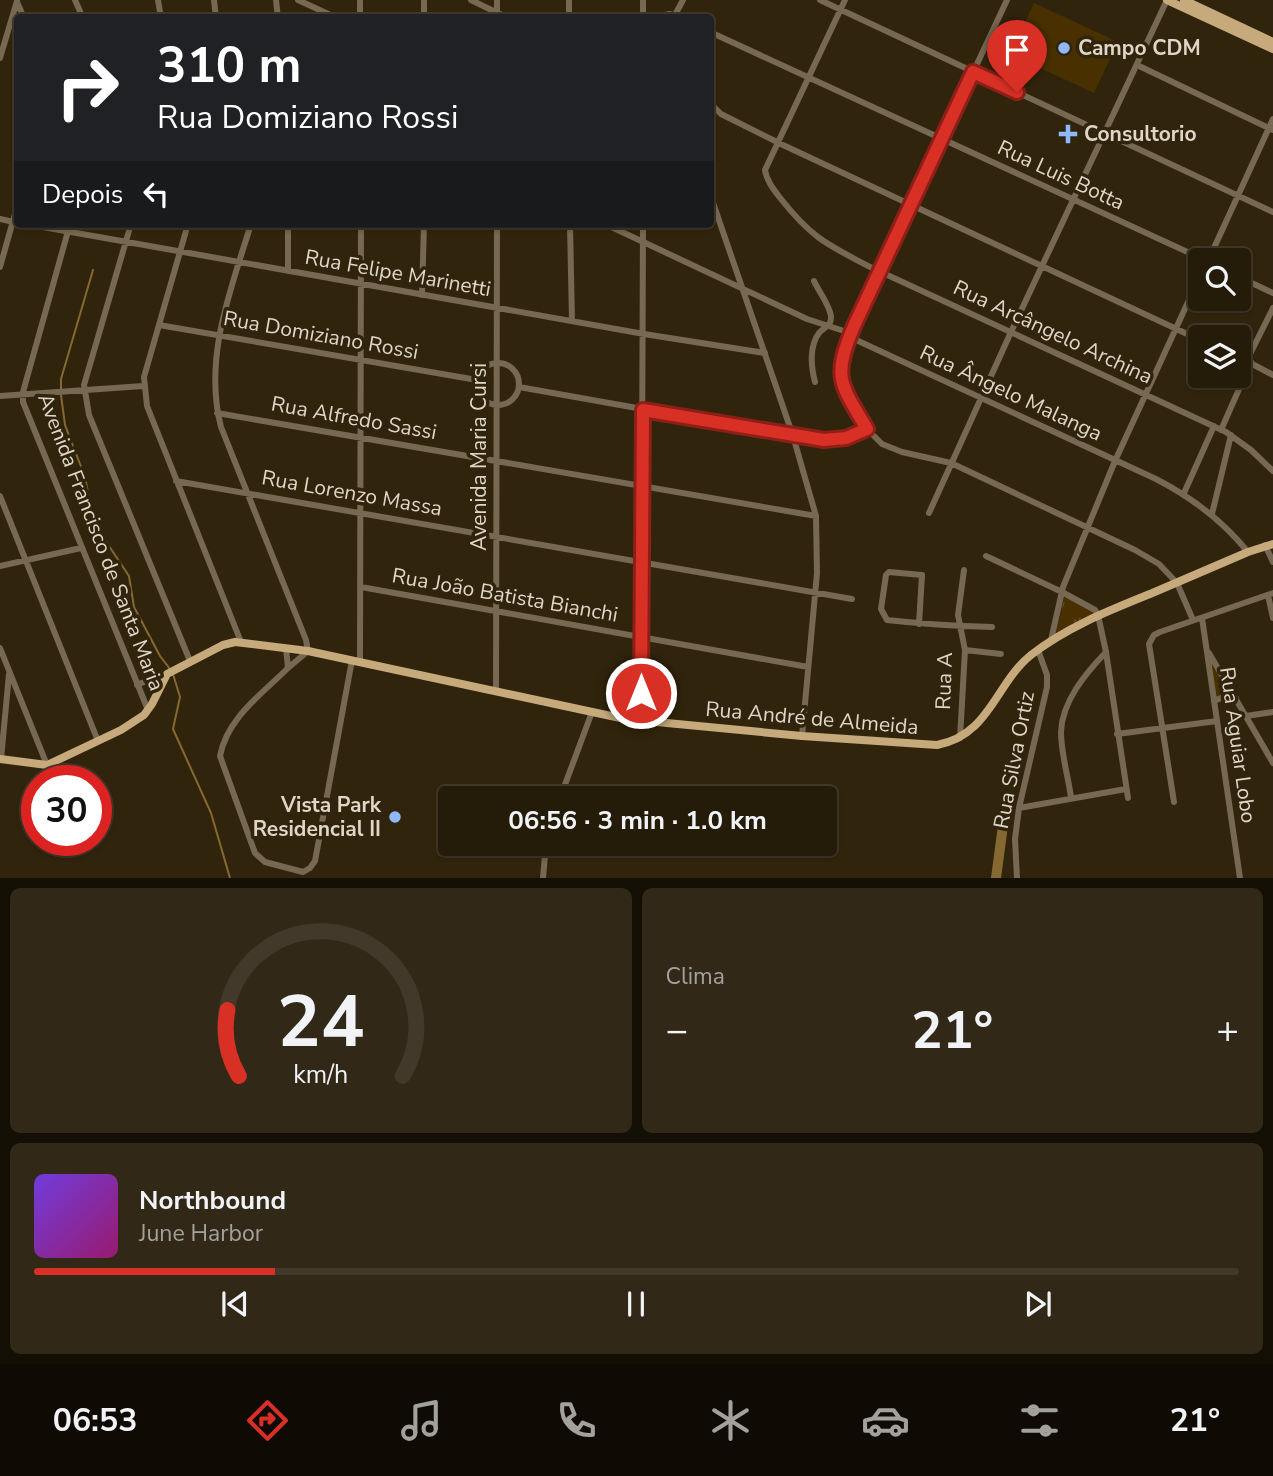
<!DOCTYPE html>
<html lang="pt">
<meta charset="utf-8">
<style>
:root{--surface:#251b09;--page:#312817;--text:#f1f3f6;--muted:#a3a19c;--line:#42392a;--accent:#d93025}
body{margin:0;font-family:"Nunito Sans",sans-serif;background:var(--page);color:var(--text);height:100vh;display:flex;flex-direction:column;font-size:26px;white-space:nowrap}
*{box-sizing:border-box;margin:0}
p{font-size:23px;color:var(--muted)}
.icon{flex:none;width:38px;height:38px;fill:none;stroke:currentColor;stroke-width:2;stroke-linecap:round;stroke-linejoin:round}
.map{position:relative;height:878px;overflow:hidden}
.sheet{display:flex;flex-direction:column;gap:10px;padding:10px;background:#140f05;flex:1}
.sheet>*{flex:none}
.top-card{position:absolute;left:14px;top:14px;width:700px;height:214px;border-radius:7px;box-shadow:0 2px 5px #0004,0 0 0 2px var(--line);background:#202124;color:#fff;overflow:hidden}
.tools{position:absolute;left:1188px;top:248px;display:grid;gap:14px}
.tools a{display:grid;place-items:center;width:63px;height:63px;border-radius:7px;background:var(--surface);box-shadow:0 2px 5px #0004,0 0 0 2px var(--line);font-size:35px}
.speed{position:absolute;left:21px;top:765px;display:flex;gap:14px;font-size:35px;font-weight:700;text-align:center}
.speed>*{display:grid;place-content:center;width:91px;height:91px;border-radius:50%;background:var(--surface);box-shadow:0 2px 5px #0004,0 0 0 2px var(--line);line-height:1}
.speed .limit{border:10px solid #d22;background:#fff;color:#111}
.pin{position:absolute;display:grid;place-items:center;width:60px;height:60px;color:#fff;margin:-72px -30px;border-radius:50% 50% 50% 0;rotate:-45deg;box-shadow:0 0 7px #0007}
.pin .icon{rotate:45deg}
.me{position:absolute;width:77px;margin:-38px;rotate:0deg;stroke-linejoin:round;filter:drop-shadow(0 0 5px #0008)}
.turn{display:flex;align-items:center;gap:24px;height:147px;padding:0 28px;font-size:32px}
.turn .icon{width:91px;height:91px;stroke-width:2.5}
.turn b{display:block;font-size:49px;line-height:60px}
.then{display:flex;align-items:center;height:66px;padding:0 28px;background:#0003;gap:14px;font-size:26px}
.big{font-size:52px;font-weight:700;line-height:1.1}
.sheet .tile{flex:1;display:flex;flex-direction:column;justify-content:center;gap:10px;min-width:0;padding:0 24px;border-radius:10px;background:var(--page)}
.sheet .dial{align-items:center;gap:0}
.dial svg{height:182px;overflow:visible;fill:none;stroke:var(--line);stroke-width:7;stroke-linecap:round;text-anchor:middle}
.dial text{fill:var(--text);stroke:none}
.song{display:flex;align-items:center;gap:21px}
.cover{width:84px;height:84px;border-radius:10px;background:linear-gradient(135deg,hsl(260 70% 55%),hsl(320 70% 35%))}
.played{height:7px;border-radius:4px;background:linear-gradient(90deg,var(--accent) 20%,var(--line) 20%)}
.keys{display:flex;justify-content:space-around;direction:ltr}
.heat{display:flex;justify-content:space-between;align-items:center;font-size:38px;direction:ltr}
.sheet .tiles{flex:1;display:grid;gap:10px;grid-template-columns:1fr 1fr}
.tile:last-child{grid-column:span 2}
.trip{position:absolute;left:438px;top:786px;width:399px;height:70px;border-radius:7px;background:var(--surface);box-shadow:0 2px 5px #0004,0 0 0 2px var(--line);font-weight:700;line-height:70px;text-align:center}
.tabs{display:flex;height:112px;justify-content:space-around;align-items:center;background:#0f0b04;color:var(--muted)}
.tabs .icon{width:49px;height:49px}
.tabs .selected{color:var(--accent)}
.tabs b{font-size:32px;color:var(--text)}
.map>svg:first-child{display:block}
.park{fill:url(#park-tufts)}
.garden{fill:#483000}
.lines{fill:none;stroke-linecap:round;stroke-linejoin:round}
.stream{stroke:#866831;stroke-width:2}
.river{stroke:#866831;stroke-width:10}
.minor{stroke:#766852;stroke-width:6}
.major{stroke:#c6aa7c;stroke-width:8}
.route-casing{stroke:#8d1f18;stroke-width:18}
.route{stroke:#d93025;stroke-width:12}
.poi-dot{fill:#8fb8fd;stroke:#31240c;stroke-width:2.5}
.labels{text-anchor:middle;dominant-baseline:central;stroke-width:7;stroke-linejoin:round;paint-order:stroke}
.poi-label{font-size:21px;font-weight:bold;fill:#dfd6c8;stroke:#31240c;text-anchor:start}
.street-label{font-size:21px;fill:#dfd6c8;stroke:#31240c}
</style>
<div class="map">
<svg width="1273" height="878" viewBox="0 0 1273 878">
<defs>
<pattern id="park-tufts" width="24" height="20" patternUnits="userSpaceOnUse" patternTransform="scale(1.75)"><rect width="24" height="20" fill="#483000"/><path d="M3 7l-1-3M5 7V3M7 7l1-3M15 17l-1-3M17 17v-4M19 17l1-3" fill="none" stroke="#624d24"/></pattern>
</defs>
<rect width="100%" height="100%" fill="#31240c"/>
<!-- park -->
<path class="park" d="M1065 595 1095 613 1056 633Z
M1211 659 1231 694 1224 693 1216 698Z"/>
<!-- garden -->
<path class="garden" d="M1034 3 1118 42 1094 93 1010 54Z"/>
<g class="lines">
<!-- stream -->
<path class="stream" d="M61 390V379L93 270
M61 395 65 425 85 477 92 515 105 540 129 576 134 607 160 656 170 669
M173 674 180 697 173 729 211 813 230 878"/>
<!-- river -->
<path class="river" d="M996 878 1004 818"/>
<!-- minor -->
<path class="minor" d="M75 0 83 18
M158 0 161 18
M214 0 216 18
M276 0 278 18
M298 0 337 18
M360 0V18
M471 0 508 18
M569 0V18
M820 0 1273 212
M845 0 765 170C767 182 774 190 781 199 811 237 826 244 868 266L1226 432 1251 450 1273 471
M1007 0 850 335 840 367 843 386 867 429 882 444 902 452 951 463 1135 550 1159 564 1177 583 1193 620
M17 2 24 18
M675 15 683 0
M424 18V0
M497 18V0
M643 18V0
M649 18 670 14 680 18
M710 32 1207 261
M0 58 17 1
M1137 65 1273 130
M713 106 721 114 783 145 1200 340
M710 194 793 436 816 516 817 573 802 736
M0 219 18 223
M26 224 644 334 765 353
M70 224 23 392V402L148 710
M131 224 84 385 89 415 190 661
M188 224 144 377 147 406 241 642
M251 224C231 289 203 358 221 427L306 640 308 651 288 668 286 648
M288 224V271
M570 224 572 321
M605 224 807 319 844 331 854 339 1156 479C1193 498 1222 520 1248 552
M1208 261 1273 119
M0 267 18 203
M1239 277 1273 293
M814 281C819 292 829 304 831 316 832 326 824 327 819 333 809 346 811 367 815 382
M422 295 424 224
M159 325 477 380
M1239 357 1273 375
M1247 360 1273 308
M477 384a21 21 0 1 1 42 0a21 21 0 1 1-42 0Z
M519 387 811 439 836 440 867 429
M0 396 143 386
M217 413 816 516
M1221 430 1251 362
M176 481 852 599
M1184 493 1214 426
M0 496 98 741
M929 513 1011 332 1167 0
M1212 514 1231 435
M1265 545 1273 562
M986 556 1062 592 1095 610 1098 615 1106 652 1128 798
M0 566 81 548
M361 587 808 667
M1268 595 1273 618
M1202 618 1240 878
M919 624 922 575 889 572 886 575 881 609 887 620C922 624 956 626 992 627
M1051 640 1063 587 1115 461 1200 276
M0 648 47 765
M965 650 1001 654
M1209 653 1273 763
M360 662 361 224
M288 668C262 694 227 718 220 756L255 853 265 862 303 872 310 868 315 861 352 660
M137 685 158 676H165
M496 691 497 224
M1214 701 1226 696 1236 698
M1246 716 1273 712
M641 721 643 224
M1117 734 1217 721
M960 738 965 650 958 615 964 570
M1 759 9 674
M1071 797C1068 776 1061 753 1061 732 1062 701 1086 673 1106 652
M560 798 592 712
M1174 802 1149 644 1154 635 1160 632 1273 593
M1019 808 1126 789
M543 878 546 844
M1017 878 1015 839 1019 808 1047 687V675L1038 650"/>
<!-- major -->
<path class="major" d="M1167 0 1273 49
M1184 0 1273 42
M0 759 47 765 121 730 144 715 152 704 167 674 223 645 235 642 308 651 625 719 802 736 937 745C990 735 995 684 1031 655 1067 627 1108 611 1150 594 1183 580 1215 566 1248 552L1273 544"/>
</g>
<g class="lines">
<!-- route casing -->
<g class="route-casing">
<path id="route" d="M641 693 643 410 824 440 846 438 867 429C840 383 832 378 854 326L973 72 1017 92"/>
</g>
<!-- route -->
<use href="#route" class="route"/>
</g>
<!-- markers -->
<g class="poi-dot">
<circle cx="1064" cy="48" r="7"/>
<path d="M1064.5 123.5h7v7h7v7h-7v7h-7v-7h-7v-7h7z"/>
<circle cx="395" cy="817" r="7"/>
</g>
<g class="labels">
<!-- poi labels -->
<g class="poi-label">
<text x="1078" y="48">Campo CDM</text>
<text x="1084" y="134">Consultorio</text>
<text x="381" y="805" text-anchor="end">Vista Park<tspan x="381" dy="24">Residencial II</tspan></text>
</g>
<!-- street labels -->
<g class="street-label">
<text transform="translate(1061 175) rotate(25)">Rua Luis Botta</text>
<text transform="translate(398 273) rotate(10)">Rua Felipe Marinetti</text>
<text transform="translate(1053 332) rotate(25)">Rua Arcângelo Archina</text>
<text transform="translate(321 335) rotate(10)">Rua Domiziano Rossi</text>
<text transform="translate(1011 393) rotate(25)">Rua Ângelo Malanga</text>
<text transform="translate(354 418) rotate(10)">Rua Alfredo Sassi</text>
<text transform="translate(479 457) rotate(-90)">Avenida Maria Cursi</text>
<text transform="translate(352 493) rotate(10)">Rua Lorenzo Massa</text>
<text transform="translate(101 542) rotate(69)">Avenida Francisco de Santa Maria</text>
<text transform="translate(505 595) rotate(10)">Rua João Batista Bianchi</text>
<text transform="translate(944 681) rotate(-88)">Rua A</text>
<text transform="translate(812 718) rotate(5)">Rua André de Almeida</text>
<text transform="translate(1238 745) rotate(82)">Rua Aguiar Lobo</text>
<text transform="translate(1014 760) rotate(-79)">Rua Silva Ortiz</text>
</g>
</g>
</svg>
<div class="tools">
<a><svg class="icon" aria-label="search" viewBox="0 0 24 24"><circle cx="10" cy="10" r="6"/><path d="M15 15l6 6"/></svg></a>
<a><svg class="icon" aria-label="layers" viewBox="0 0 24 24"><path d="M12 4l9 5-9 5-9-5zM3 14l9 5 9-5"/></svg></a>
</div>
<div class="speed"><div class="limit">30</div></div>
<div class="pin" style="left:1017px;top:92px;background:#d93025"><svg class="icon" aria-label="arrive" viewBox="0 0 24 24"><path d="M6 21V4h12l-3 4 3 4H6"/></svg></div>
<svg class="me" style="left:641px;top:693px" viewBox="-20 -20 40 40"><circle r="17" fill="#d93025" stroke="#fff" stroke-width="3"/><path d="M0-11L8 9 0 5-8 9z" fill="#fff"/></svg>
<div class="trip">06:56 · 3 min · 1.0 km</div>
<div class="top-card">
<div class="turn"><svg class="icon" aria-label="right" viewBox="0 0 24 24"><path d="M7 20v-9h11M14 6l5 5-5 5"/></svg><div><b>310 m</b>Rua Domiziano Rossi</div></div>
<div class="then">Depois<svg class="icon" aria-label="left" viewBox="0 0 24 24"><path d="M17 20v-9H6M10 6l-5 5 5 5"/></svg></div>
</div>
</div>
<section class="sheet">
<div class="tiles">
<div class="tile dial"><svg viewBox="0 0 100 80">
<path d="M14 69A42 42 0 1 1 86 69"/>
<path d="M14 69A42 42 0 0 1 9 40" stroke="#d93025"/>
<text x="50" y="56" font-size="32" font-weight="700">24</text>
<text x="50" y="72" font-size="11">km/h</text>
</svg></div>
<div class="tile"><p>Clima</p>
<div class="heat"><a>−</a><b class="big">21°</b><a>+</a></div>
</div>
<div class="tile">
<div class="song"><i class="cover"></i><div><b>Northbound</b><p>June Harbor</p></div></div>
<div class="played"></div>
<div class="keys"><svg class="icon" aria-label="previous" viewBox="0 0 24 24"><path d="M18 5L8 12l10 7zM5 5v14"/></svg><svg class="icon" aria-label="pause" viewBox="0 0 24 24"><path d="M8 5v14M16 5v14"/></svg><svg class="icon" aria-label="next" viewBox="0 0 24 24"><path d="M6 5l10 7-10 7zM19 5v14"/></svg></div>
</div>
</div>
</section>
<nav class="tabs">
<b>06:53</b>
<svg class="icon selected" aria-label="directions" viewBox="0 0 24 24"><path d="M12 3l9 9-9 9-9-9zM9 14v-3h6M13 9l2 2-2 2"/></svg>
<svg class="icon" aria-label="music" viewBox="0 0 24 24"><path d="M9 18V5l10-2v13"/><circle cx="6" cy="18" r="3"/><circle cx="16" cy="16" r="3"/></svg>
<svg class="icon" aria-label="phone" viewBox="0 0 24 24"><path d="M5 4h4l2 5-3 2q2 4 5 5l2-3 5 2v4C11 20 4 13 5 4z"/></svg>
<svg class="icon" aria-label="climate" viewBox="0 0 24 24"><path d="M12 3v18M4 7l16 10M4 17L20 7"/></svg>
<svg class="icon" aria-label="car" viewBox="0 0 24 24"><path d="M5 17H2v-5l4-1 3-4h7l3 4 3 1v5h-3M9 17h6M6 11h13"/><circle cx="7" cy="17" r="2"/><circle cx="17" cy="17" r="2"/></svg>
<svg class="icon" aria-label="filters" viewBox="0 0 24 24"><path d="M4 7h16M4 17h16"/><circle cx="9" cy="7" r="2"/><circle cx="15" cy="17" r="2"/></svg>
<b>21°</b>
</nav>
